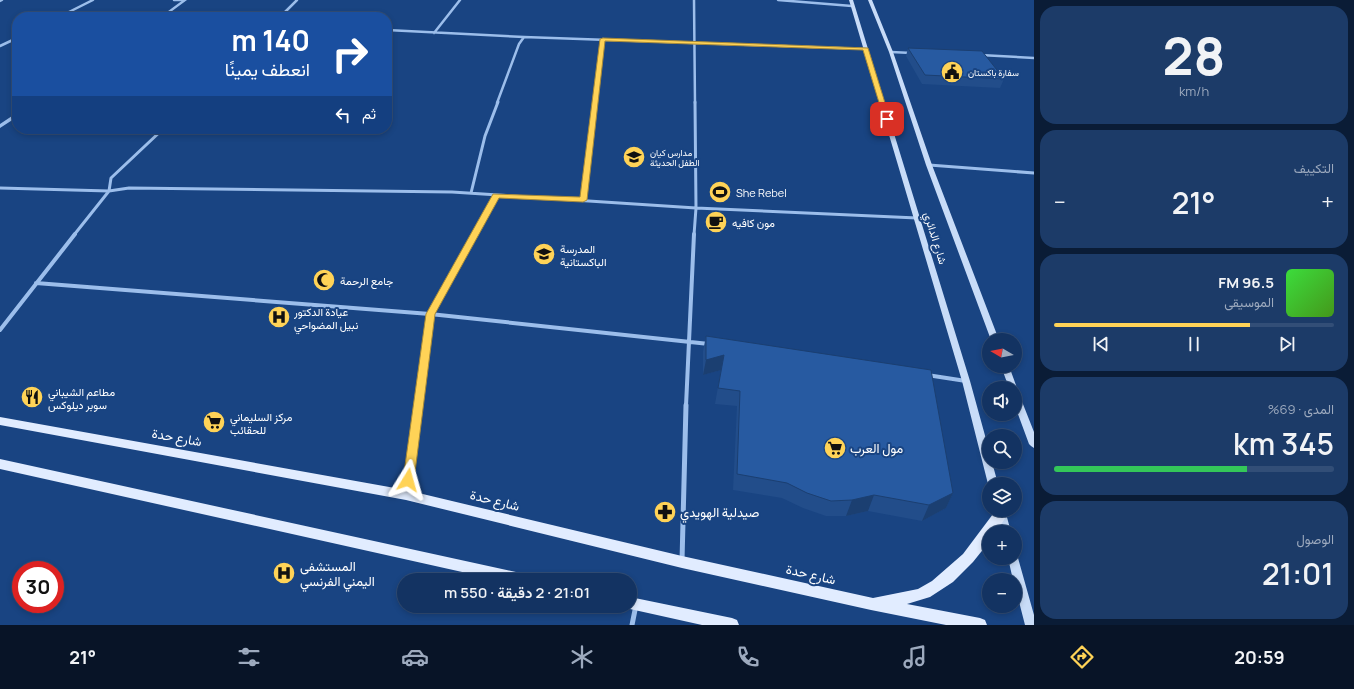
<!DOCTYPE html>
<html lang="ar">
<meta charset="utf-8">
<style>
:root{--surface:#133362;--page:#1c3b68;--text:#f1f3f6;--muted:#9daabe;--line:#324e77;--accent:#ffd357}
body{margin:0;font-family:Manrope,Vazirmatn,sans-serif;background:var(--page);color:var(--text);direction:rtl;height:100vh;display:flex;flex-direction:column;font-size:15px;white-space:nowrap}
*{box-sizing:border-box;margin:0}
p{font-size:13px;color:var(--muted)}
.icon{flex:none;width:22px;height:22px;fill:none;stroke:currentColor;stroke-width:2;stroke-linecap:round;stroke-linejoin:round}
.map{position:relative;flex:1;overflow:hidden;direction:ltr}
.drawer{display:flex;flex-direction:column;gap:6px;padding:6px;background:#0a1c36;width:320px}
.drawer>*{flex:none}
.top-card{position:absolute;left:12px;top:12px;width:380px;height:122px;border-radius:16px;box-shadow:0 2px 6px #0003,0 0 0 1px var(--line);direction:rtl;background:#1a4fa0;color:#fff;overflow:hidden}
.needle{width:26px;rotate:280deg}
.fabs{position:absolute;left:982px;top:333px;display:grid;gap:8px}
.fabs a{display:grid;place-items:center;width:40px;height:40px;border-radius:50%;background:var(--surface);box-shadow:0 2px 6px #0003,0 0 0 1px var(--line);font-size:20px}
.speed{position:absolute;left:12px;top:561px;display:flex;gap:8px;font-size:20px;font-weight:700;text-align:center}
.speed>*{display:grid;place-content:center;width:52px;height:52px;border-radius:50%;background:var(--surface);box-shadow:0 2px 6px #0003,0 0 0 1px var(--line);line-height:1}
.speed .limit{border:6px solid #d22;background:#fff;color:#111}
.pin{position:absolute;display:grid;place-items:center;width:34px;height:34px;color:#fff;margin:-17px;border-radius:8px;box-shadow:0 2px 6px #0006}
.me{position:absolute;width:44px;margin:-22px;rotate:8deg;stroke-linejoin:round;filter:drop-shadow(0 0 3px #0008)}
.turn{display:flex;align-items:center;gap:14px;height:84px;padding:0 16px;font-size:18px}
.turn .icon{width:52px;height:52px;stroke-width:2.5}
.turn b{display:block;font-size:28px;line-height:34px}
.then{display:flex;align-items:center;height:38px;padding:0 16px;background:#0003;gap:8px;font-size:15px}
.big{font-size:30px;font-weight:600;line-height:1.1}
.drawer .widget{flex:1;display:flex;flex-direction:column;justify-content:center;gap:6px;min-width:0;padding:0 14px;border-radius:16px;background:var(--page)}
.drawer .dial{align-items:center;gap:0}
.dial b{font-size:52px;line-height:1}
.song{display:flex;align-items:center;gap:12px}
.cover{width:48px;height:48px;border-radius:6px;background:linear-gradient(135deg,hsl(120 70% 55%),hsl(100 70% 35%))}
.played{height:4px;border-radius:2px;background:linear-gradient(90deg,var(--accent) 70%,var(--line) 70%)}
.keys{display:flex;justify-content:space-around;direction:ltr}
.heat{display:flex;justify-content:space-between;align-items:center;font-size:22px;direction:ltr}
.charge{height:6px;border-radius:3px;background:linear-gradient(90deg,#34c759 69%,var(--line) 0)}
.trip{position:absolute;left:397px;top:573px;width:240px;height:40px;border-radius:20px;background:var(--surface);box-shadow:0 2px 6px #0003,0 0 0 1px var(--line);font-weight:600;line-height:40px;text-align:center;direction:rtl}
.dock{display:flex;height:64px;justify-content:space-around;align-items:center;background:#081427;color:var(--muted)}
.dock .icon{width:28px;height:28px}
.dock .selected{color:var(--accent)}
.dock b{font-size:18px;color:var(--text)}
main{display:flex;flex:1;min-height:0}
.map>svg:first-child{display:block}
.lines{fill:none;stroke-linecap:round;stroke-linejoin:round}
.minor-far3{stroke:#9cbeeb;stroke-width:2.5}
.minor-far2{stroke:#9cbeeb;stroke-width:3}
.minor-far1{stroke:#9cbeeb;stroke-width:4}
.minor{stroke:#9cbeeb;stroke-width:5}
.tertiary{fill:#9cbeeb;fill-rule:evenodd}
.secondary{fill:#c8dcf8;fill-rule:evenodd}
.primary{fill:#e1ecff;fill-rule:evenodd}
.wall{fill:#224d8a}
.shaded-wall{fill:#1b3f71}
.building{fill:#275aa1;stroke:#1b3f71}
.route{fill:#ffd357;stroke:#a68939}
.labels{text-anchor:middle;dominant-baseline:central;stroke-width:4;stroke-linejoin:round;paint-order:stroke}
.far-poi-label{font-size:9px;fill:#fff;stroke:#194482;text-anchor:start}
.poi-label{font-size:11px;fill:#fff;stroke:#194482;text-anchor:start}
.street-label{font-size:11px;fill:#fff;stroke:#194482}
.near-street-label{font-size:13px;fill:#fff;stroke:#194482}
.near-poi-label{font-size:13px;fill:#fff;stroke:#194482;text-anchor:start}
</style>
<main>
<section class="drawer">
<div class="widget dial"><b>28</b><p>km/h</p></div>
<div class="widget"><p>التكييف</p>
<div class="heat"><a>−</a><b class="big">21°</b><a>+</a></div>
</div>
<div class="widget">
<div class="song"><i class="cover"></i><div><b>96.5 FM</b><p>الموسيقى</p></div></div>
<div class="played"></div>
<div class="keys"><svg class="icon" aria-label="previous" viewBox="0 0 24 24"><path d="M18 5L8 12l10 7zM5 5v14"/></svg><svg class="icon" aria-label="pause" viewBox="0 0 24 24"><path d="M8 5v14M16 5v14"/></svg><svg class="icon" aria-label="next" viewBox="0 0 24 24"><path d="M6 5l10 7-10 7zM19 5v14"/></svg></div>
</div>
<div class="widget"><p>المدى · 69%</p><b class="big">345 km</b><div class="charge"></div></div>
<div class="widget"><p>الوصول</p><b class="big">21:01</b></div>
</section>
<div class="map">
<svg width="1034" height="625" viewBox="0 0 1034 625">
<rect width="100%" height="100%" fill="#194482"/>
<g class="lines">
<!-- minor-far3 -->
<path class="minor-far3" d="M174 0H184
M694 0 695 103
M778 0 852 6
M0 1 2 0
M59 17 93 0
M280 17 297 0
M387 30 524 37 866 49
M434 33 460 0
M0 46 17 38
M891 52 912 53
M980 55 1034 58
M497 103 519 44 524 37
M595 103 603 39"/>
<!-- minor-far2 -->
<path class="minor-far2" d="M929 165 1034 173
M0 188 109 191 129 188 452 192 696 208 917 218
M471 193 485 136 498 102
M583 200 595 102
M74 235 109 191 111 178 163 129
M474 235 496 195
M694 235 696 208 695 102"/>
<!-- minor-far1 -->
<path class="minor-far1" d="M36 283 430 314 709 344
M0 330 75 234
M927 375 966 381
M418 406 430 314 474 234
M686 406 694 234"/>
<!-- minor -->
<path class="minor" d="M406 494 418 405
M682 561 686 405
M632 625 636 605"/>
<!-- tertiary -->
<path class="tertiary" d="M183 0H187L164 17H160Z
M15 114H17V117L0 128V124Z"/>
<!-- secondary -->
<path class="secondary" d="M849 0H853L970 381 989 450V462H992L998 484H989V486L988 484 962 381Z
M868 0H872L893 52 932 165 999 340H991L926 165 889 52Z
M1001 366H1009L1017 388 1016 390H1015V388H1009Z
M1015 391 1018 392 1019 394 1034 432V448L1031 446 1029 444 1015 406Z
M995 510H1005L1011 532H1001Z
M1015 554 1018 558 1034 615V625H1025L1015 586V580H1013L1008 558H1015Z"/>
<!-- primary -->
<path class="primary" d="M0 417 406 490 682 556 873 598 918 589 932 581 963 554 996 510H1005L1008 514 996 532H989V542L973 562 953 582 930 597 907 604 980 618 985 620 987 625H946L871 610 682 568 406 500 0 425Z
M0 459 525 574 530 576 532 580H498L0 469Z
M630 597 732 618 737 620 739 625H702L630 609 624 606H630Z"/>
</g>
<!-- wall -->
<path class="wall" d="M908 48 1004 79 1000 88 922 84 906 56Z
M706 336 953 493 946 508 922 521 868 511 846 516H826L803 508 782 498 733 490 737 406 715 404 721 370 703 375V351Z"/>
<!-- shaded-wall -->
<path class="shaded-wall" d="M724 355 721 370 703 375 706 360Z
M953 493 946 508 922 521 929 505Z
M874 495 868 511 846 516 852 500Z"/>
<!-- building -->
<path class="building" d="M908 48 982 51 1004 79 925 75Z
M706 336 931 370 953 493 929 505 874 495 852 500 831 501 807 493 787 483 737 474 740 391 718 388 724 355 706 360Z"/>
<!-- route -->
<path class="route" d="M603 38 868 48 890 119 887 121 884 119 863 50 605 41 587 200 583 202 499 198 435 314 414 480 412 483H404L403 480 426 314 493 194 580 197 600 39Z"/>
<!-- icons -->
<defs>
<g id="civic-disc" transform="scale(1.15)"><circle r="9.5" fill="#ffd357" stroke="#194482"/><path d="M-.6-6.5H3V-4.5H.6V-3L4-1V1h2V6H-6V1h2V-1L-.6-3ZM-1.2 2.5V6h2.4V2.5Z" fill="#111"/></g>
<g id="school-disc" transform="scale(1.15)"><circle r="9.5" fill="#ffd357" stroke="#194482"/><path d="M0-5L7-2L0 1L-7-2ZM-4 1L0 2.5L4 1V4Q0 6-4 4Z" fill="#111"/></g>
<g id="stadium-disc" transform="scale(1.15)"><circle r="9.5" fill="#ffd357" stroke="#194482"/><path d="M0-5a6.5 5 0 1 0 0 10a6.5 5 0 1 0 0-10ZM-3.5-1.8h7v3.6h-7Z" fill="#111"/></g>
<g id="cafe-disc" transform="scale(1.15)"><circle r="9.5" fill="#ffd357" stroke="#194482"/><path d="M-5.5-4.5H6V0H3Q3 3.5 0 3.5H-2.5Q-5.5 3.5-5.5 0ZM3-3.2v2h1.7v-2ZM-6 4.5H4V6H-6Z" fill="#111"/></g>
<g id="mosque-disc" transform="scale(1.15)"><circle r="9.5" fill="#ffd357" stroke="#194482"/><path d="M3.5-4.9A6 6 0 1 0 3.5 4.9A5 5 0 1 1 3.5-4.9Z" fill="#111"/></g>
<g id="hospital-disc" transform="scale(1.15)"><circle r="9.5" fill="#ffd357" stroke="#194482"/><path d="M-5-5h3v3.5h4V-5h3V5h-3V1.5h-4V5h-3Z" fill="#111"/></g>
<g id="restaurant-disc" transform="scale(1.15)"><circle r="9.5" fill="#ffd357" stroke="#194482"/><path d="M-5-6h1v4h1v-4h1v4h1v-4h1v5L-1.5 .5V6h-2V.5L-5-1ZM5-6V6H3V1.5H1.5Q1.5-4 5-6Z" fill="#111"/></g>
<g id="supermarket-disc" transform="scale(1.15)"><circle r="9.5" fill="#ffd357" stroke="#194482"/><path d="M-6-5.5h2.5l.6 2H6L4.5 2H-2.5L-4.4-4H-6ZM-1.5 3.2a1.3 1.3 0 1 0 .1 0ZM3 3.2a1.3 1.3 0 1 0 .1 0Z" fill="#111"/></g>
<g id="pharmacy-disc" transform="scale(1.15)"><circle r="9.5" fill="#ffd357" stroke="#194482"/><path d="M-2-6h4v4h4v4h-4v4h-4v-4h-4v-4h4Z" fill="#111"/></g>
</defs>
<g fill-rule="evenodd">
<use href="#civic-disc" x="952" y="72"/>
<use href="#school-disc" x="634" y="157"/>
<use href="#stadium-disc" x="720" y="192"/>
<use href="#cafe-disc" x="716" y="222"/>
<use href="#school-disc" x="544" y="254"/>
<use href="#mosque-disc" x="324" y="280"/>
<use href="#hospital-disc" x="279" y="317"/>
<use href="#restaurant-disc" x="32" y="397"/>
<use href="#supermarket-disc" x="214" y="422"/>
<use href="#supermarket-disc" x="835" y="448"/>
<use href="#pharmacy-disc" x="665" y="512"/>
<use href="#hospital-disc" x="284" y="573"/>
</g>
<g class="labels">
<!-- far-poi labels -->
<g class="far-poi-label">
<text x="968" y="72">سفارة باكستان</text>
<text x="650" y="152">مدارس كيان<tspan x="650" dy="10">الطفل الحديثة</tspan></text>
</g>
<!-- poi labels -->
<g class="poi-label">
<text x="736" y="192">She Rebel</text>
<text x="732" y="222">مون كافيه</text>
<text x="560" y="248">المدرسة<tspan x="560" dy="13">الباكستانية</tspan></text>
<text x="340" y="280">جامع الرحمة</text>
<text x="294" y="311">عيادة الدكتور<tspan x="294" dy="13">نبيل المضواحي</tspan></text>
<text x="48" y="391">مطاعم الشيباني<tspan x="48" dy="13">سوبر ديلوكس</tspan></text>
<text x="230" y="416">مركز السليماني<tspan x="230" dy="13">للحقائب</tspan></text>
</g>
<!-- street labels -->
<g class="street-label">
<text transform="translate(936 238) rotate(73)">شارع الدائري</text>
</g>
<!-- near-street labels -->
<g class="near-street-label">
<text transform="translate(177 437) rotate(10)">شارع حدة</text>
<text transform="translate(495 500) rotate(14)">شارع حدة</text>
<text transform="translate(811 574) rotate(13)">شارع حدة</text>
</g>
<!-- near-poi labels -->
<g class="near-poi-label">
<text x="850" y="448">مول العرب</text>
<text x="680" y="512">صيدلية الهويدي</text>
<text x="300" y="566">المستشفى<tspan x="300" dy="15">اليمني الفرنسي</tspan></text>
</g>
</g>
</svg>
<div class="fabs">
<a><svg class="needle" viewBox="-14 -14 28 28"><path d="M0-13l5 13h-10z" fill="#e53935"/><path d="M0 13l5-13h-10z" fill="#9daabe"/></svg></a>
<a><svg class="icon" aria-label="sound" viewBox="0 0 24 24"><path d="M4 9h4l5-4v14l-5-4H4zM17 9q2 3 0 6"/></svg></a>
<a><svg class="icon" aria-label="search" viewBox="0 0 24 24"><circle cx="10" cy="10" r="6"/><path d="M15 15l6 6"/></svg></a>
<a><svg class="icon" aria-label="layers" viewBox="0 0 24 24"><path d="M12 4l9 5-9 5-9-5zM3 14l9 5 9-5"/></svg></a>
<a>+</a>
<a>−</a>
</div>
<div class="speed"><div class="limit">30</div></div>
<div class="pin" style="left:887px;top:119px;background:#d93025"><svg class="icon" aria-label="arrive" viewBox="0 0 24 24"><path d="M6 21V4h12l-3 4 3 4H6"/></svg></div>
<svg class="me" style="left:408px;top:480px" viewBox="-20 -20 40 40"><path d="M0-17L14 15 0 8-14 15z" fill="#ffd357" stroke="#fff" stroke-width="4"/></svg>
<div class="trip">21:01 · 2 دقيقة · 550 m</div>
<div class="top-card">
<div class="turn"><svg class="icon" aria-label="right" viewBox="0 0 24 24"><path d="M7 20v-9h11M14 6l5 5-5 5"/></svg><div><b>140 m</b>انعطف يمينًا</div></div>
<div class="then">ثم<svg class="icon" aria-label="left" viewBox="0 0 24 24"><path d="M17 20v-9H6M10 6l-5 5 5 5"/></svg></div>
</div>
</div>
</main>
<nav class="dock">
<b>20:59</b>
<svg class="icon selected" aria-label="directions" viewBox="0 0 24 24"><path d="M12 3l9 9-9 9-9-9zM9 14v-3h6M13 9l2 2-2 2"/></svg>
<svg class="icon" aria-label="music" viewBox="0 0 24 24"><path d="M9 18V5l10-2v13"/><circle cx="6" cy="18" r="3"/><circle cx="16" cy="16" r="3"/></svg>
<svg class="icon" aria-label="phone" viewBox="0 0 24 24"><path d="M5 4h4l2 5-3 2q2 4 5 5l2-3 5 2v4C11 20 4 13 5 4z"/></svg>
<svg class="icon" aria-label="climate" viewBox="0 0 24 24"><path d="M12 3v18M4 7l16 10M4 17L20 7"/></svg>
<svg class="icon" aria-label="car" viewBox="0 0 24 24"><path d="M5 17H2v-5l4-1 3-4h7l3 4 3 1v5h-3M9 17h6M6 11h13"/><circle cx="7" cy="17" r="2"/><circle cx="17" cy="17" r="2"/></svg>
<svg class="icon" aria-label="filters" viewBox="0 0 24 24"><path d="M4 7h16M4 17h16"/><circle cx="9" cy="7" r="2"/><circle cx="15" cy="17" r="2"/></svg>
<b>21°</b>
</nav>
